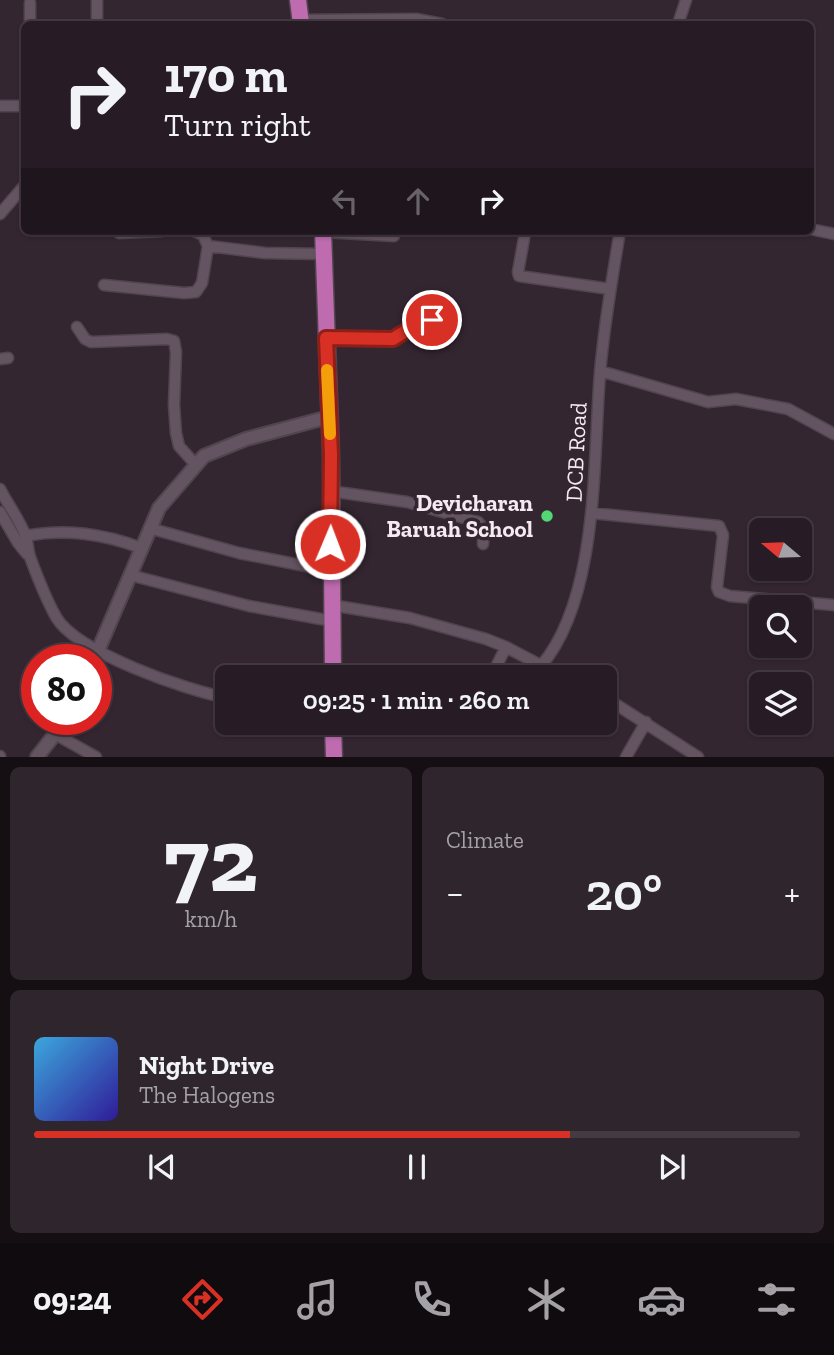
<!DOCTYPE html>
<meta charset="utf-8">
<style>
:root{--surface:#271c25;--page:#2f252d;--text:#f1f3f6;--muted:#a4a1a7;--line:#433a42;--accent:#d93025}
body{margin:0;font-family:"Zilla Slab",serif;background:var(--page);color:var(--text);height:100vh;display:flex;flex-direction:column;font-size:26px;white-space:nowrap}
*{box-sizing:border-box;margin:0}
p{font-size:23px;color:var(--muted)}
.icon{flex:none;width:38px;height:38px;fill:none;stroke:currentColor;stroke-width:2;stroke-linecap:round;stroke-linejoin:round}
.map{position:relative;height:757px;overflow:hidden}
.drawer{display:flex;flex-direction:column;gap:10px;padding:10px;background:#150f14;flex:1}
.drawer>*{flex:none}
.guide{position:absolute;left:21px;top:21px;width:793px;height:214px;border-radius:10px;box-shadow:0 2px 5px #0004,0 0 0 2px var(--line);background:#271c25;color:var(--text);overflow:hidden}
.needle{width:46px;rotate:289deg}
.controls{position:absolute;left:749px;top:518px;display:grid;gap:14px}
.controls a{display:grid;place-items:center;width:63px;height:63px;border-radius:10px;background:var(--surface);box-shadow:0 2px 5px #0004,0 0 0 2px var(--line);font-size:35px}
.speed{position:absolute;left:21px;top:644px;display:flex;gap:14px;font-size:35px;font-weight:700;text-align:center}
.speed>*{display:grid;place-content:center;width:91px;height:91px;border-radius:50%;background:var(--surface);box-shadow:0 2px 5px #0004,0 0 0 2px var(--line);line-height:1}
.speed .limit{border:10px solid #d22;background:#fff;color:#111}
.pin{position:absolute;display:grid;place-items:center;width:60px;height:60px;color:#fff;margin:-30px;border:4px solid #fff;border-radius:50%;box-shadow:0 2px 7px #0007}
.me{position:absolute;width:77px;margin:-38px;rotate:1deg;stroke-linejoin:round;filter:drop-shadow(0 0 5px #0008)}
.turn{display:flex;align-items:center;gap:24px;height:147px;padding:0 28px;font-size:32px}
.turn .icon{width:91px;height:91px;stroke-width:2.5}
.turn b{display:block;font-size:49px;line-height:60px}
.lanes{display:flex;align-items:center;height:66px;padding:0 28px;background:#0003;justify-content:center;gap:35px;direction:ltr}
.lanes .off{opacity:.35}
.big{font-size:52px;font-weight:600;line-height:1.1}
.drawer .widget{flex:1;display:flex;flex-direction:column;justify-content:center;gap:10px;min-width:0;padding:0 24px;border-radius:10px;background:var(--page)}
.drawer .dial{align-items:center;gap:0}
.dial b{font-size:91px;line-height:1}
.song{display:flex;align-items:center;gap:21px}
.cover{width:84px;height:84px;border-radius:10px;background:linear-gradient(135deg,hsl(200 70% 55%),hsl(250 70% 35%))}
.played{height:7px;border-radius:4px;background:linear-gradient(90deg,var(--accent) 70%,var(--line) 70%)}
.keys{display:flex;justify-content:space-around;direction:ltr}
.heat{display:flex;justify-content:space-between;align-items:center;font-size:38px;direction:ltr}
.drawer .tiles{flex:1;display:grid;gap:10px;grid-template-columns:1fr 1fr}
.widget:last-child{grid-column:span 2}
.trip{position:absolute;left:215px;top:665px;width:402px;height:70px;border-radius:10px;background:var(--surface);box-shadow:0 2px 5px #0004,0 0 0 2px var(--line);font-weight:600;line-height:70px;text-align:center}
.menu{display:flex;height:112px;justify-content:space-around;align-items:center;background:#100b0f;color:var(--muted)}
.menu .icon{width:49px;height:49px}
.menu .active{color:var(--accent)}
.menu b{font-size:32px;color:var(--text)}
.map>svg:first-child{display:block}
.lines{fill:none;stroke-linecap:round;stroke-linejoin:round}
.minor-casing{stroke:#50444d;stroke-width:13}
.tertiary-casing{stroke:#50444d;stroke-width:16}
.trunk-casing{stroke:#50444d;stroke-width:19}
.minor{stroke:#645461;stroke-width:10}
.tertiary{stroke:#645461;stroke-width:12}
.trunk{stroke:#be6bb0;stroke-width:16}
.route-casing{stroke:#8d1f18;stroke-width:18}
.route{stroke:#d93025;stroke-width:12}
.slow{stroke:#f59e0b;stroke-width:12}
.poi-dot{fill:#53d673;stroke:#342631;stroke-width:2.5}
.labels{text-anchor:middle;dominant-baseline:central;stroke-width:7;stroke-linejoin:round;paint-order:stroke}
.street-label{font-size:23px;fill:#f5eaf2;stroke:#342631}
.poi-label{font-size:23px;font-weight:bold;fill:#f5eaf2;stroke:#342631;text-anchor:end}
</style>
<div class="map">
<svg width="834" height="757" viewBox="0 0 834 757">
<rect width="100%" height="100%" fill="#342631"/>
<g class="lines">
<!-- minor casing -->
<g class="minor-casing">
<path id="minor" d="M97 0V24
M300 20 416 19 442 24
M30 24V3
M678 24 686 0
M0 106H24
M0 214 24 186
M810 229 834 234
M194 231 203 235 208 246 265 253 324 254
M323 232 394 236
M119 233 162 231
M525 233 518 272 519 276 610 289
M104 285 184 293 196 292 202 283 208 246
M77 327 85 339 91 342 167 339 174 341 176 352 174 405 176 433 179 446 196 465
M326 338 393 339 421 322 455 321
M0 359 8 358
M600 371 708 402 736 399 788 409 834 434
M0 489C8 505 20 520 26 537 28 543 28 551 30 557 37 576 46 599 56 617 76 652 187 691 228 698
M330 491 407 502 478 522 484 529 483 544
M0 512 18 543 27 554
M592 513 719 526 723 535 717 587 719 592 730 596 834 605
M149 528 239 553 331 571
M26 536C64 528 105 534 141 548
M130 575 249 606 332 621
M331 605 410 618 486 639 506 647 563 677
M541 666C599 598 593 460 600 373 604 326 612 278 620 231
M491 677 506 647
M606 698 698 757
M55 734 96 757
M0 756V757
M626 757 646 722"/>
</g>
<!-- tertiary casing -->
<g class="tertiary-casing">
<path id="tertiary" d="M94 660 159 508 204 456 246 439 329 417
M37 757 55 734 63 719"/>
</g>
<!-- trunk casing -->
<g class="trunk-casing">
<path id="trunk" d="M298 0 301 24
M323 231 331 455 333 677
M333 723 334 757"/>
</g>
<!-- minor -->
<use href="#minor" class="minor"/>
<!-- tertiary -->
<use href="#tertiary" class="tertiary"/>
<!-- trunk -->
<use href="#trunk" class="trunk"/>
</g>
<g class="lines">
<!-- route casing -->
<g class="route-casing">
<path id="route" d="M330 544 331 455 326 338 393 339 412 327 432 320"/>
</g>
<!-- route -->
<use href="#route" class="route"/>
<!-- slow -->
<path class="slow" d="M327 370 330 434"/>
</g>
<!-- markers -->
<circle class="poi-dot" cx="547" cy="516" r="7"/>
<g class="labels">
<!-- street labels -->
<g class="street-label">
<text transform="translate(576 452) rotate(-87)">DCB Road</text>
</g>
<!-- poi labels -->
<g class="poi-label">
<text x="533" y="503">Devicharan<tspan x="533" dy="26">Baruah School</tspan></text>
</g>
</g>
</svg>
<div class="controls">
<a><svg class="needle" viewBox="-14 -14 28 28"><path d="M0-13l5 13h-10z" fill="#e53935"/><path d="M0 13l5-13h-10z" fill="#a4a1a7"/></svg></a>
<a><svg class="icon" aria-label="search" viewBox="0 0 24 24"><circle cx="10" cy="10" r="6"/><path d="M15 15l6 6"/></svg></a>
<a><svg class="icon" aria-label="layers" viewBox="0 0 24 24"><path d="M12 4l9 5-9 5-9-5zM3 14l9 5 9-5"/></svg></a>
</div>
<div class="speed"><div class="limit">80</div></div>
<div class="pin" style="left:432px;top:320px;background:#d93025"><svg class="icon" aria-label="arrive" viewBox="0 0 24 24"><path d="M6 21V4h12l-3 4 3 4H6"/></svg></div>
<svg class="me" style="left:330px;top:544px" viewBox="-20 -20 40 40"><circle r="17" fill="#d93025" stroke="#fff" stroke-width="3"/><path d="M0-11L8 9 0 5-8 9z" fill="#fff"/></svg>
<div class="trip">09:25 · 1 min · 260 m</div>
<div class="guide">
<div class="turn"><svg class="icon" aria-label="right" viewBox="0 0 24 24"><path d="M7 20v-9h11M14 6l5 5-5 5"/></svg><div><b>170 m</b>Turn right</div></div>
<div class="lanes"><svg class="icon off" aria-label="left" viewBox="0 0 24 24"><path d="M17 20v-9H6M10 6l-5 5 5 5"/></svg><svg class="icon off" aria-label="ahead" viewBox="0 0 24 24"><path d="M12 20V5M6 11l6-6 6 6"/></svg><svg class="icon" aria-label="right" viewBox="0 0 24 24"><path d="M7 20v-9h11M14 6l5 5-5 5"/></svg></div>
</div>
</div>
<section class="drawer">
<div class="tiles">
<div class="widget dial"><b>72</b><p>km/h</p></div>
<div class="widget"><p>Climate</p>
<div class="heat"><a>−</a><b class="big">20°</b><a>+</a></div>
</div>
<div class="widget">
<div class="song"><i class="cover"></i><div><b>Night Drive</b><p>The Halogens</p></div></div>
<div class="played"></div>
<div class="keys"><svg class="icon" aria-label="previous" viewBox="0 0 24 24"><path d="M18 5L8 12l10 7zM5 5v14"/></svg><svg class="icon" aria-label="pause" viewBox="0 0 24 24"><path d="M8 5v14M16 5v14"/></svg><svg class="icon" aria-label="next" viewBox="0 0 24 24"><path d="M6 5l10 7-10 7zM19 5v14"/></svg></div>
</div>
</div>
</section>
<nav class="menu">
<b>09:24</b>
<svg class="icon active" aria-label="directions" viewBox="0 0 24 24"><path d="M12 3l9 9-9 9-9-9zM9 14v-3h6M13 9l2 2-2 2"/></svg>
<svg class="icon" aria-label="music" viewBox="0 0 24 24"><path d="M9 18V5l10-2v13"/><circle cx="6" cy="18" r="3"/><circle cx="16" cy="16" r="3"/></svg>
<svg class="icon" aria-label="phone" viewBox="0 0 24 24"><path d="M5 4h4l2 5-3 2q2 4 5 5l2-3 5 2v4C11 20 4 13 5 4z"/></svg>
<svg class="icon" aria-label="climate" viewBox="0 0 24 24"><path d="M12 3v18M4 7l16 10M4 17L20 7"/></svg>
<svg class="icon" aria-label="car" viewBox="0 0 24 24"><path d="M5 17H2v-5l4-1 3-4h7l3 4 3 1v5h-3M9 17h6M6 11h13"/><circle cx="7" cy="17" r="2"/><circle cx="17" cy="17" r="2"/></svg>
<svg class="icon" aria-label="filters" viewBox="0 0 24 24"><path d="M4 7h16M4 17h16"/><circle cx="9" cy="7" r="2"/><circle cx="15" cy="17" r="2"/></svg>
</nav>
